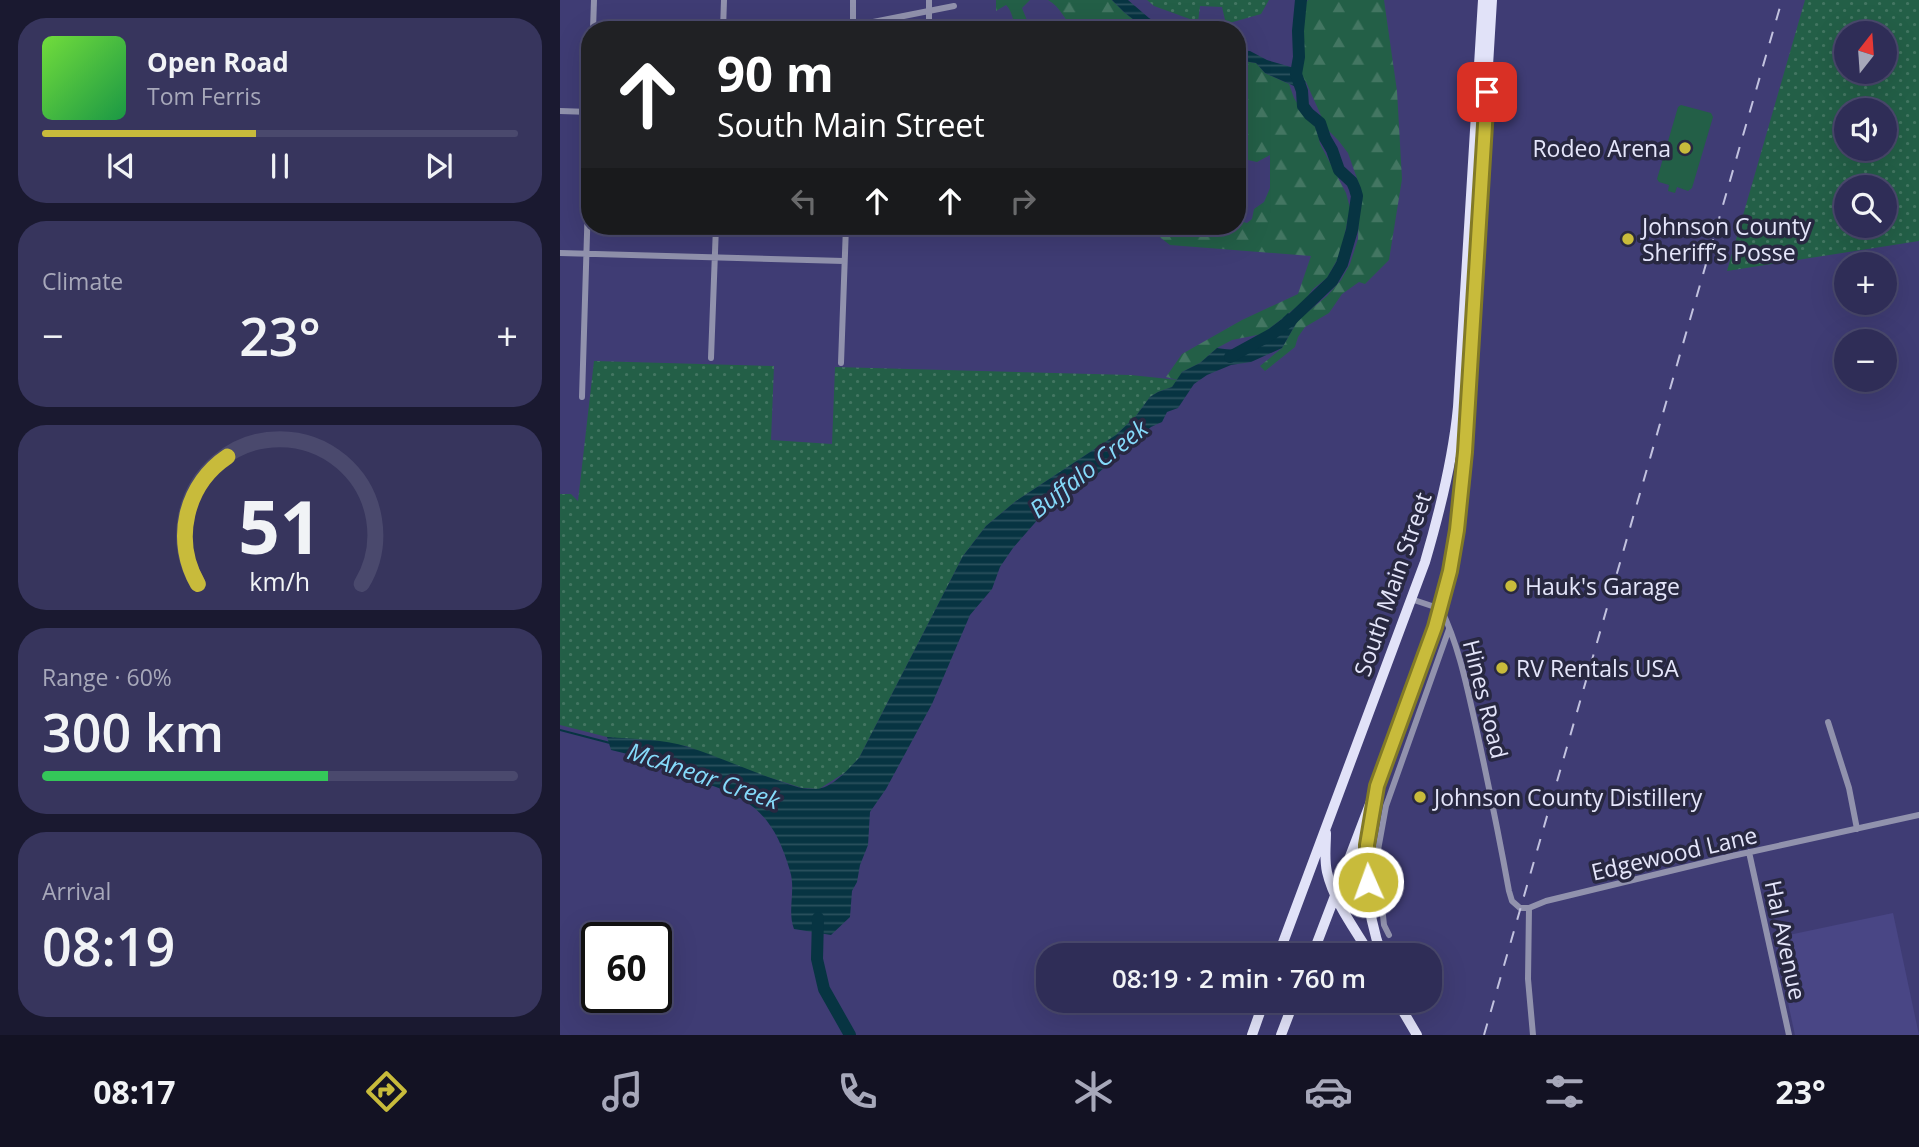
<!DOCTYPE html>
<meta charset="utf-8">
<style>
:root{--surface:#2f2d57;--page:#37355d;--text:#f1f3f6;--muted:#a7a8ba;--line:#4a496d;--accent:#c8bb3b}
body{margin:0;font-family:"Open Sans",sans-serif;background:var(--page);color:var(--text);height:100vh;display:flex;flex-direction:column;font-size:26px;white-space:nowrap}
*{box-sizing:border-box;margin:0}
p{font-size:23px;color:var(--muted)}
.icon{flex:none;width:38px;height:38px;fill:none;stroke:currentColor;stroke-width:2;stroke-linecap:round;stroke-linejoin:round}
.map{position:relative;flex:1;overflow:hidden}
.panel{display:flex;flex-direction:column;gap:18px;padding:18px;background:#1a1930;width:560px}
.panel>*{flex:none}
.top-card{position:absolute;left:21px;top:21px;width:665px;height:214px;border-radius:28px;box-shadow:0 7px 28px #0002,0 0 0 2px var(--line);background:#202124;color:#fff;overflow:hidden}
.needle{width:46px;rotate:17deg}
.tools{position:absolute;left:1274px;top:21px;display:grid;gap:14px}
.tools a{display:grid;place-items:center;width:63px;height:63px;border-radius:50%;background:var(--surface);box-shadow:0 7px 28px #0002,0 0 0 2px var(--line);font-size:35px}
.speed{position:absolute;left:21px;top:922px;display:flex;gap:14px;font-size:35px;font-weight:700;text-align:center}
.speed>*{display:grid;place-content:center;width:91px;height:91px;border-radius:50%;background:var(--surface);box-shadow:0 7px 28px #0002,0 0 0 2px var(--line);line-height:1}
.speed .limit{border:4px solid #111;border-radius:10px;background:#fff;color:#111}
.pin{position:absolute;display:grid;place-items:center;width:60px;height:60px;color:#fff;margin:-30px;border-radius:14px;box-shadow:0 4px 10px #0006}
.me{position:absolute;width:77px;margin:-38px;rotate:358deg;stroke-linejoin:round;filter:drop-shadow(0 0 5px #0008)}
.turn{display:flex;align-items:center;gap:24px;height:147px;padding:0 21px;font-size:32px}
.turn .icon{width:91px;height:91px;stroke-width:2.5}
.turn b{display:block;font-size:49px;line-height:60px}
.lanes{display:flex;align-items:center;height:66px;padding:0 21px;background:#0003;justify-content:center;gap:35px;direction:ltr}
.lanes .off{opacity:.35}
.big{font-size:52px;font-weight:600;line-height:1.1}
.panel .widget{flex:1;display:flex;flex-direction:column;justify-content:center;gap:10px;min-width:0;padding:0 24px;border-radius:28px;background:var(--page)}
.panel .dial{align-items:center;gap:0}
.dial svg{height:182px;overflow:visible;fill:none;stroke:var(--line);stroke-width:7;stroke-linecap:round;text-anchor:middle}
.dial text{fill:var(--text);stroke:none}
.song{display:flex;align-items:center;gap:21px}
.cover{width:84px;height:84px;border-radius:10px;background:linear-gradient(135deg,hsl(100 70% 55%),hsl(140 70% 35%))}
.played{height:7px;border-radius:4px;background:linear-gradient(90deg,var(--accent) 45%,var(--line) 45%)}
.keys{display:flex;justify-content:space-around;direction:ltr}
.heat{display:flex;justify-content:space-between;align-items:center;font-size:38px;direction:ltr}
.charge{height:10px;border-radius:5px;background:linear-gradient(90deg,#34c759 60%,var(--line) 0)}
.trip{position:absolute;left:476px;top:943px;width:406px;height:70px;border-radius:28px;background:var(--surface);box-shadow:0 7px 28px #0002,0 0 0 2px var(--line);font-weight:600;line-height:70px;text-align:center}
.tabs{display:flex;height:112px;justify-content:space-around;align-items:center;background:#131223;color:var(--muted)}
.tabs .icon{width:49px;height:49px}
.tabs .active{color:var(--accent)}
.tabs b{font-size:32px;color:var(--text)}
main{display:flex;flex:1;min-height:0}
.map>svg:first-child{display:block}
.built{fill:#494685}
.green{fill:url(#green-dots);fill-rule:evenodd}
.forest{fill:url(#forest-firs);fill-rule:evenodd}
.pitch{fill:#235f47}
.water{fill:url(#water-rules)}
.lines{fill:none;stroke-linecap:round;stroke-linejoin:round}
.stream{stroke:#073442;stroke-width:2}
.river{stroke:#073442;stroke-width:12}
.minor{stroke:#9192ad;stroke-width:6}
.primary{stroke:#e1e2f8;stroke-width:10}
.rail{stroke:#c2c2df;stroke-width:2;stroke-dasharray:12 12;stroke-linecap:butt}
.route-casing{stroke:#827a26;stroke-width:18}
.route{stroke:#c8bb3b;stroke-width:12}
.poi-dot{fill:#c8bb3b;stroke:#282841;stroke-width:2.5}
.labels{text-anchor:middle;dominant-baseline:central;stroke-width:7;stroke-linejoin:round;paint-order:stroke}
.poi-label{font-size:23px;fill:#e4e5fa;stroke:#282841;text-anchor:start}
.street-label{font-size:23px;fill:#e4e5fa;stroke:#282841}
.water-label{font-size:24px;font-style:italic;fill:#85dafa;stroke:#282841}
</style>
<main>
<section class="panel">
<div class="widget">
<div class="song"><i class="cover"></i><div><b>Open Road</b><p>Tom Ferris</p></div></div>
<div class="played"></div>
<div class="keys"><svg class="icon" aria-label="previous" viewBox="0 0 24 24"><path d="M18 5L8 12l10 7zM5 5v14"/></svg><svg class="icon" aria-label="pause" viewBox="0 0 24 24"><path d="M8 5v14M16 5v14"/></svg><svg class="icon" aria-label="next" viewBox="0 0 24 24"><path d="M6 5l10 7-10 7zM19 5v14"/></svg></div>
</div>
<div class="widget"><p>Climate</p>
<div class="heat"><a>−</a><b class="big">23°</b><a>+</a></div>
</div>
<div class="widget dial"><svg viewBox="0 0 100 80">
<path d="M14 69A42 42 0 1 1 86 69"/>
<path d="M14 69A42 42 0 0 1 27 13" stroke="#c8bb3b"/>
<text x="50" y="56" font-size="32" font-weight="700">51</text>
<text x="50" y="72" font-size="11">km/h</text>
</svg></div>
<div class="widget"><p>Range · 60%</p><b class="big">300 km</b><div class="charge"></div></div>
<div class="widget"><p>Arrival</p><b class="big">08:19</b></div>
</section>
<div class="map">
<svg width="1359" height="1035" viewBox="0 0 1359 1035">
<defs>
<pattern id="green-dots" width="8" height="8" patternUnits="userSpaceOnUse" patternTransform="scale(1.75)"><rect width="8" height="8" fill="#235f47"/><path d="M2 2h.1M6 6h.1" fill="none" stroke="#437662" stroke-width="1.8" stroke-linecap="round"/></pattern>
<pattern id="forest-firs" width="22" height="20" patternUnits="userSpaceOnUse" patternTransform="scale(1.75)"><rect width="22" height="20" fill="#235f47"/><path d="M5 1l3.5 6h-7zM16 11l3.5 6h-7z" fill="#437662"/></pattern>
<pattern id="water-rules" width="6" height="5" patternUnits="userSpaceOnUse" patternTransform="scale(1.75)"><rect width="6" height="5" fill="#073442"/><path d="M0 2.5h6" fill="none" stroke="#2b515e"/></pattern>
</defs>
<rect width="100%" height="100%" fill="#3f3c74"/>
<!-- built -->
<path class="built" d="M1333 913 1359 1035H1235L1214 938Z"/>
<!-- green -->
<path class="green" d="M587 0H709L701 14 666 24 662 7 640 6 638 22 594 6Z
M1245 0H1359V241L1167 271ZM1286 33H1325V72H1286ZM1286 110H1325V149H1286ZM1286 187H1325V226H1286Z
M34 361 214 366 211 440 272 444 275 367 571 375 618 380 612 387 598 392 590 397 576 416 556 435 456 501 426 526 403 556 299 758 286 772 259 789 242 788 186 770 126 746 47 737 0 725V494H11L18 501Z"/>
<!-- forest -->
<path class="forest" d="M436 0H470L462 8 471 30H457C453 22 452 10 446 5L436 11Z
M488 0H552L565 13 587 30H515C504 20 501 7 488 0Z
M748 0H824L837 91 842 179 829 260 805 284 799 282 782 294 769 313 745 327 738 337 735 347 705 371 700 366 722 348 738 320 767 296 781 280 790 264 798 239 800 187 788 153 778 140 767 129 746 82 740 76C743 52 743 28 745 4Z
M677 60 696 63 705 73 729 84 734 98 744 114 757 129 760 144 786 193 790 208 781 253 767 278 753 289 745 300 718 322 702 334 672 340 657 348 640 363 622 372 618 380 606 377 622 354 682 320 738 294 751 256 610 245 597 235 576 226H677ZM710 155V188L704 202 694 209 692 219 687 223 680 221C680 211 684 203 685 194 686 182 684 171 688 160L697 162Z"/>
<!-- pitch -->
<path class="pitch" d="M1121 105 1151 113 1153 117 1132 188 1128 191 1117 187 1115 193 1108 191 1109 185 1099 182 1097 179 1118 107Z"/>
<!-- water -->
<path class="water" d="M552 0H568L589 18 610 30H587L565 13Z
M677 50 690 51 707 60 731 67 746 82 741 87 734 86 705 73 696 63 677 60Z
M728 313 738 320 722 348 691 362 671 365 647 375 634 384 618 408 607 412 602 422 591 427 521 488 490 507 480 517 453 548 440 567 432 589 410 615 372 704 326 789 310 812 308 845 300 865 297 882 292 891 290 917 271 935 234 929C227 911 236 890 230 871 217 826 200 803 156 787 151 785 146 784 140 783 133 780 129 774 123 770 118 767 109 767 103 765 85 759 69 754 51 750L47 737C73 739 103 739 128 747 157 756 185 769 214 779 228 784 242 790 256 789 273 788 288 769 299 758L403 556 426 526 456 501 556 435 576 416 590 397 598 392 612 387 622 372 640 363 657 348C703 355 699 339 728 313Z"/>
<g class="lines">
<!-- stream -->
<path class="stream" d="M0 730 50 743"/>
<!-- river -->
<path class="river" d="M670 357 712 334 732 319 772 281 782 264 792 230 797 196 795 189 792 182 779 170 772 150 765 138 760 123 749 114 743 106 742 91 736 74 739 57 738 31 741 0
M258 918 257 959 264 989 290 1035"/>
<!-- minor -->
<path class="minor" d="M293 26 394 6
M33 30 34 0
M163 30 164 0
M293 30V0
M369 30V0
M0 111 30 112
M0 253 284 261
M151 358 156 226
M281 363 286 226
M22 397 30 137
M851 599 881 609C899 646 907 687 916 727 928 782 939 836 949 891L952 901 960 908H969L986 901 1172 856 1359 815
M1268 722 1289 788 1297 829
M1189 852 1229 1035
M969 908 968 979 973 1035
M829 935 824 925 820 888 818 850 826 806 889 629"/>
<!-- primary -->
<path class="primary" d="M813 812C800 857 806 911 822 956
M766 833C766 846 764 859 767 872 774 902 795 929 811 956
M718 956 865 562C880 511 893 460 898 407L923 0
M752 956 857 681 875 627 890 571 899 515 903 475 932 0
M837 1001 857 1035
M692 1035 704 1001
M721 1035 734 1001"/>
<!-- rail -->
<path class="rail" d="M924 1035 1222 0"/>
</g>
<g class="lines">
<!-- route casing -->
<g class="route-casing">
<path id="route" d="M808 882 807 845 817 786 875 627 890 571 897 530 905 452 927 92"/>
</g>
<!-- route -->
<use href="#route" class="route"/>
</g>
<!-- markers -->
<g class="poi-dot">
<circle cx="1125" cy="148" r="7"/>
<circle cx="1068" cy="239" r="7"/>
<circle cx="951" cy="586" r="7"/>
<circle cx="942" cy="668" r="7"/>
<circle cx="860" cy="797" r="7"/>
</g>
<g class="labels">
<!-- poi labels -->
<g class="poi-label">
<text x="1111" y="148" text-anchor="end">Rodeo Arena</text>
<text x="1082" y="226">Johnson County<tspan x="1082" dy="26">Sheriff’s Posse</tspan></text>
<text x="965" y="586">Hauk's Garage</text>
<text x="956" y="668">RV Rentals USA</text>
<text x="874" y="797">Johnson County Distillery</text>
</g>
<!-- street labels -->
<g class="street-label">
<text transform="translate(832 584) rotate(-71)">South Main Street</text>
<text transform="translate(926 699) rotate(76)">Hines Road</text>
<text transform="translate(1114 853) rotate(-13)">Edgewood Lane</text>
<text transform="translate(1226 940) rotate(78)">Hal Avenue</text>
</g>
<!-- water labels -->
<g class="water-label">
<text transform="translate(528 468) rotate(-38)">Buffalo Creek</text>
<text transform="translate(144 775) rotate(19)">McAnear Creek</text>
</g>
</g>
</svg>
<div class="tools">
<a><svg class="needle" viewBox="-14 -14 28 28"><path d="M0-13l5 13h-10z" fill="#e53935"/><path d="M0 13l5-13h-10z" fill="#a7a8ba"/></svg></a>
<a><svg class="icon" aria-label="sound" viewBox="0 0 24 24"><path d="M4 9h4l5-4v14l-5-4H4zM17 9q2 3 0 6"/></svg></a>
<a><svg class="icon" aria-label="search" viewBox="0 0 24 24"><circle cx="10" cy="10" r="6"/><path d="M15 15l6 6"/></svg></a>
<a>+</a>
<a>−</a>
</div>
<div class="speed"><div class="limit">60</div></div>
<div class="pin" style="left:927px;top:92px;background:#d93025"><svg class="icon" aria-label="arrive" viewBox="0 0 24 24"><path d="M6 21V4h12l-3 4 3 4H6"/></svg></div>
<svg class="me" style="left:808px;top:882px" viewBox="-20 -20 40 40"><circle r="17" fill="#c8bb3b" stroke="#fff" stroke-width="3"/><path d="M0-11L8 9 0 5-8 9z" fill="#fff"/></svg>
<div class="trip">08:19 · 2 min · 760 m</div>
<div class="top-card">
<div class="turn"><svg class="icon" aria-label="ahead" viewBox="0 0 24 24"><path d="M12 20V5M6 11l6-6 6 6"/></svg><div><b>90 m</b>South Main Street</div></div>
<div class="lanes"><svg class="icon off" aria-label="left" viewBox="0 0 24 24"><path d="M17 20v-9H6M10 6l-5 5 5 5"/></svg><svg class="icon" aria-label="ahead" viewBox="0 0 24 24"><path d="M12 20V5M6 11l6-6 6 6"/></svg><svg class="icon" aria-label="ahead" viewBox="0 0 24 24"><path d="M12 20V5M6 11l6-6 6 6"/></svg><svg class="icon off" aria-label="right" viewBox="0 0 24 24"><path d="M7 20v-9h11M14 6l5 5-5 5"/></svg></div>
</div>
</div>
</main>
<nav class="tabs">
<b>08:17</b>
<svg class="icon active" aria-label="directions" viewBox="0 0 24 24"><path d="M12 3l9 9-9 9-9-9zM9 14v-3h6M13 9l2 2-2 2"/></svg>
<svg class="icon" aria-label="music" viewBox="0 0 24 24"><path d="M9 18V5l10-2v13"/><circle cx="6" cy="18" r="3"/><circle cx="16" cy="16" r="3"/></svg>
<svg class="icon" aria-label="phone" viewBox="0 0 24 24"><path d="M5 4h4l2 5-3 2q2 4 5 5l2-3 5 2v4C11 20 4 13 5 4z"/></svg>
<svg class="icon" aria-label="climate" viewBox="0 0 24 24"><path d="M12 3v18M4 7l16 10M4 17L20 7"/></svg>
<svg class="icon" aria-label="car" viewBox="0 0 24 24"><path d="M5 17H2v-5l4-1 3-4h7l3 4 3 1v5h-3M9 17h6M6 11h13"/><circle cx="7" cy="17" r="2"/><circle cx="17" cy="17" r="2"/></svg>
<svg class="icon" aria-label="filters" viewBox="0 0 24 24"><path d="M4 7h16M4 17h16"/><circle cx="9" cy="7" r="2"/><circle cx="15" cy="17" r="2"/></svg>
<b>23°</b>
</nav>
